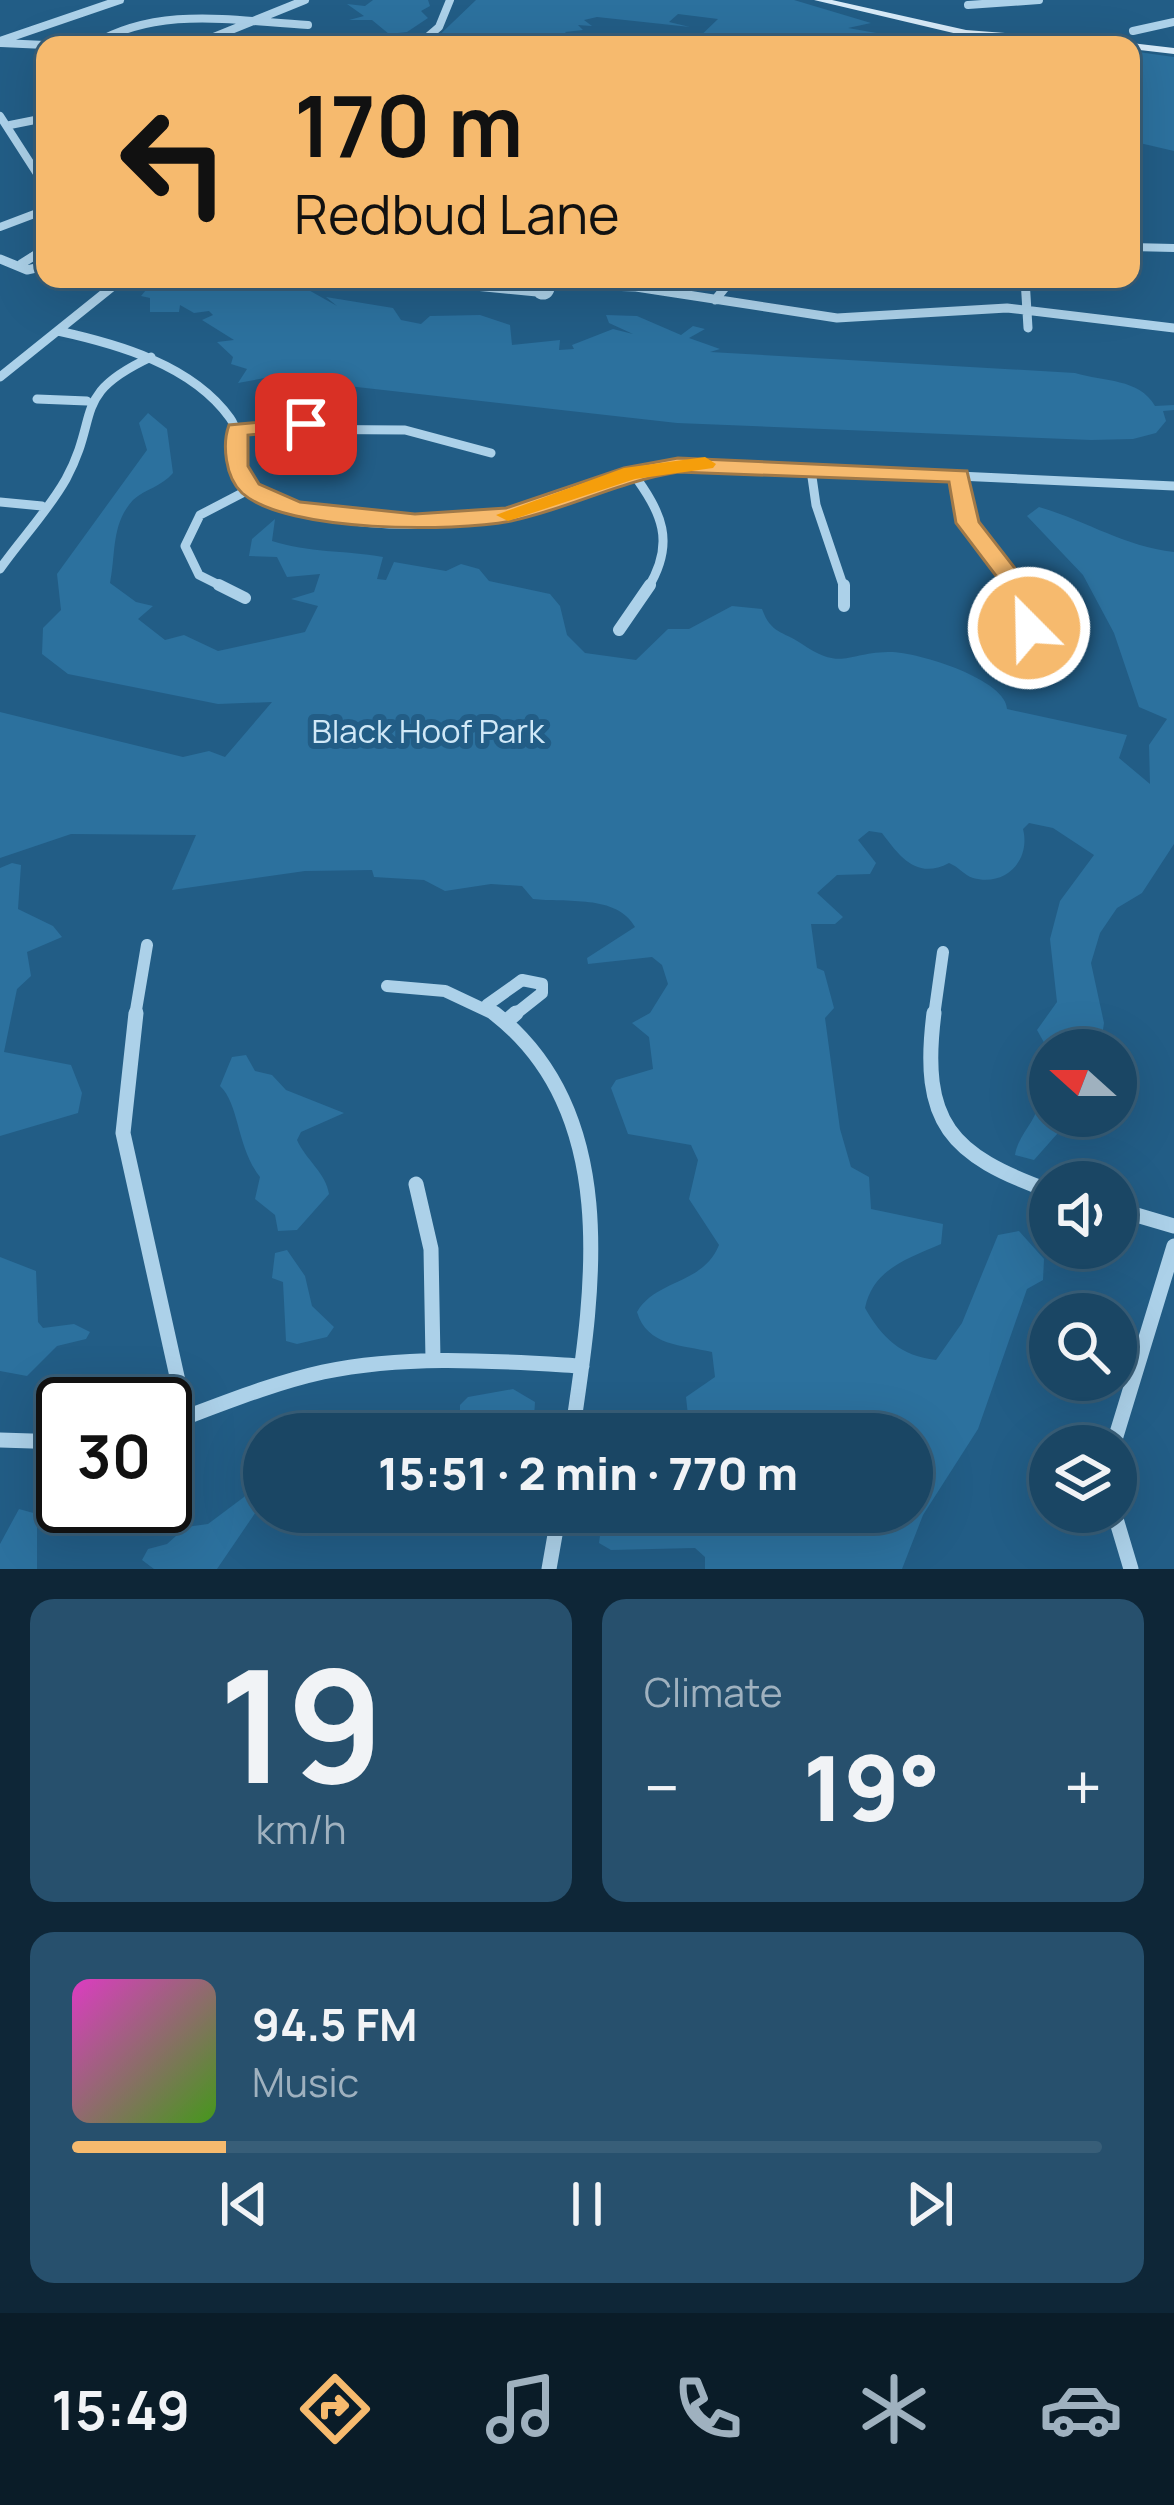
<!DOCTYPE html>
<meta charset="utf-8">
<style>
:root{--surface:#1a4664;--page:#27506d;--text:#f1f3f6;--muted:#9fb1bf;--line:#385e78;--accent:#f6ba6e}
body{margin:0;font-family:Manrope,sans-serif;background:var(--page);color:var(--text);height:100vh;display:flex;flex-direction:column;font-size:45px;white-space:nowrap}
*{box-sizing:border-box;margin:0}
p{font-size:39px;color:var(--muted)}
.icon{flex:none;width:66px;height:66px;fill:none;stroke:currentColor;stroke-width:2;stroke-linecap:round;stroke-linejoin:round}
.map{position:relative;height:1569px;overflow:hidden}
.side{display:flex;flex-direction:column;gap:30px;padding:30px;background:#0e2637;flex:1}
.side>*{flex:none}
.top-card{position:absolute;left:36px;top:36px;width:1104px;height:252px;border-radius:24px;box-shadow:0 12px 48px #0002,0 0 0 3px var(--line);background:#f6ba6e;color:#111;overflow:hidden}
.needle{width:78px;rotate:291deg}
.fabs{position:absolute;left:1029px;top:1029px;display:grid;gap:24px}
.fabs a{display:grid;place-items:center;width:108px;height:108px;border-radius:50%;background:var(--surface);box-shadow:0 12px 48px #0002,0 0 0 3px var(--line);font-size:60px}
.speed{position:absolute;left:36px;top:1377px;display:flex;gap:24px;font-size:60px;font-weight:700;text-align:center}
.speed>*{display:grid;place-content:center;width:156px;height:156px;border-radius:50%;background:var(--surface);box-shadow:0 12px 48px #0002,0 0 0 3px var(--line);line-height:1}
.speed .limit{border:6px solid #111;border-radius:18px;background:#fff;color:#111}
.pin{position:absolute;display:grid;place-items:center;width:102px;height:102px;color:#fff;margin:-51px;border-radius:24px;box-shadow:0 6px 18px #0006}
.me{position:absolute;width:132px;margin:-66px;rotate:337deg;stroke-linejoin:round;filter:drop-shadow(0 0 9px #0008)}
.turn{display:flex;align-items:center;gap:42px;height:252px;padding:0 60px;font-size:54px}
.turn .icon{width:156px;height:156px;stroke-width:2.5}
.turn b{display:block;font-size:84px;line-height:102px}
.big{font-size:90px;font-weight:800;line-height:1.1}
.side .widget{flex:1;display:flex;flex-direction:column;justify-content:center;gap:18px;min-width:0;padding:0 42px;border-radius:24px;background:var(--page)}
.side .dial{align-items:center;gap:0}
.dial b{font-size:156px;line-height:1}
.song{display:flex;align-items:center;gap:36px}
.cover{width:144px;height:144px;border-radius:18px;background:linear-gradient(135deg,hsl(310 70% 55%),hsl(100 70% 35%))}
.played{height:12px;border-radius:6px;background:linear-gradient(90deg,var(--accent) 15%,var(--line) 15%)}
.keys{display:flex;justify-content:space-around;direction:ltr}
.heat{display:flex;justify-content:space-between;align-items:center;font-size:66px;direction:ltr}
.side .tiles{flex:1;display:grid;gap:30px;grid-template-columns:1fr 1fr}
.widget:last-child{grid-column:span 2}
.trip{position:absolute;left:243px;top:1413px;width:690px;height:120px;border-radius:60px;background:var(--surface);box-shadow:0 12px 48px #0002,0 0 0 3px var(--line);font-weight:800;line-height:120px;text-align:center}
.dock{display:flex;height:192px;justify-content:space-around;align-items:center;background:#0a1c28;color:var(--muted)}
.dock .icon{width:84px;height:84px}
.dock .current{color:var(--accent)}
.dock b{font-size:54px;color:var(--text)}
.map>svg:first-child{display:block}
.green{fill:#2c719e}
.lines{fill:none;stroke-linecap:round;stroke-linejoin:round}
.minor-far3{stroke:#acd1e9;stroke-width:8}
.minor-far2{stroke:#acd1e9;stroke-width:9}
.minor-far1{stroke:#acd1e9;stroke-width:12}
.minor{stroke:#acd1e9;stroke-width:15}
.secondary{fill:#d7eaf8;fill-rule:evenodd}
.route{fill:#f6ba6e;stroke:#a07948;stroke-width:3}
.slow{fill:#f59e0b}
.labels{text-anchor:middle;dominant-baseline:central;stroke-width:12;stroke-linejoin:round;paint-order:stroke}
.park-label{font-size:33px;fill:#d0e8f7;stroke:#225d86}
</style>
<div class="map">
<svg width="1174" height="1569" viewBox="0 0 1174 1569">
<rect width="100%" height="100%" fill="#225d86"/>
<!-- green -->
<path class="green" d="M373 0H428L430 6 421 11 428 18 407 32 389 34 372 20H349L364 16 347 4 365 6Z
M476 0H794L871 23 848 28 945 45H691L718 19 678 14 669 22 690 27 597 17 584 20 592 26 578 25 583 30 565 32 569 36 563 39 572 42 561 45H429Z
M1131 51 1174 57V151L1131 141Z
M155 279H289L337 306 326 297 393 308 401 320 421 324 430 316 480 315 510 325 512 345 560 340 559 350 574 349 572 345 613 329 633 334 609 323 606 315 637 316 681 335 693 326 705 329 689 338 720 349 710 352 1075 373C1104 382 1139 378 1155 406L1174 405V410L1163 411 1166 421 1156 433 1133 439 1091 440 677 423 330 384 317 393 304 387 284 393 280 381 270 377 238 383 247 369 231 364 233 357 217 342 234 340 202 320 213 315 209 311 194 313 180 305 179 312H150V298L141 296Z
M148 413 167 429 173 473C161 487 145 489 133 500 111 524 116 553 110 583L136 602 153 606 138 619 165 640 184 635 218 651 305 632 318 606 291 599 314 592 320 574 287 577 277 557 249 556 252 539 275 519 272 541C309 553 343 550 383 557L377 579 386 580 394 562 446 571 461 564 479 569 489 581 550 594 560 606 567 635 585 653 636 660 668 629H689L732 606 762 609C771 634 783 631 802 644 842 671 846 653 888 652 917 651 1007 680 1007 709L1127 735 1119 758 1150 784 1149 745 1167 719 1139 707 1114 633 1083 575 1027 516 1039 507C1087 521 1123 546 1174 552V844L1142 893 1117 908 1100 933 1091 963 1104 1023 1100 1050H1050V1116H1073L1034 1160 1015 1155C1018 1135 1035 1123 1039 1103L1028 1086 1046 1046 1037 1030 1057 1002 1050 939 1060 901 1094 855 1053 828 1029 823 1023 829C1031 861 1005 887 973 878 964 875 959 867 949 863 917 880 900 857 882 833L869 831 858 840 876 863 870 874 837 875 817 893 843 917 835 924H811L817 968 824 971 834 1008 825 1018 840 1129 851 1167 869 1177 871 1209 943 1224 941 1244C907 1259 873 1269 865 1308 882 1338 901 1356 936 1360L962 1323 998 1235 1019 1231 1044 1259 1043 1280 1027 1289 978 1429 923 1515 902 1569H705V1557L695 1548 611 1550 599 1543 603 1512H912V1434H690L686 1397 715 1377 712 1352C682 1345 647 1346 637 1312 656 1279 703 1285 719 1245L689 1199 698 1160 691 1145 628 1134 611 1088 616 1080 653 1069 649 1037 632 1023 650 1013 668 984 662 965 652 957 588 964 587 958 635 927C617 894 565 903 533 899L522 886 491 884 445 891 424 880 374 877 372 870 305 871 172 890 196 835 71 834 0 858V712L183 757 209 751 225 757 272 702 218 704 68 674 42 654 43 628 61 610 57 574 147 450 139 423Z
M12 863 21 865 18 909 53 926 62 937 27 952 31 976 17 989 4 1052 71 1065 82 1093 78 1113 0 1136V868Z
M246 1055 255 1071 272 1075 286 1090 344 1113 301 1132 297 1140C306 1160 326 1173 329 1194L297 1230 278 1231 275 1215 255 1199 260 1177C236 1146 240 1105 220 1086L232 1057Z
M287 1250 305 1276 312 1306 334 1327 327 1337 297 1344 286 1341 283 1282 272 1278 275 1253Z
M0 1257 36 1271 38 1322 43 1328 74 1324 90 1332 86 1339 57 1346 27 1376 0 1371Z
M513 1389 535 1402 533 1434H460V1405L468 1397Z
M264 1472V1500L217 1569H154L142 1560 148 1549 167 1544 186 1527 208 1524 244 1497Z
M19 1509 37 1514V1569H0V1544Z"/>
<g class="lines">
<!-- minor-far3 -->
<path class="minor-far3" d="M968 5 1039 0
M1133 31 1174 22
M0 41 120 0
M1 43 45 45
M59 45H91
M92 45C159 5 233 21 308 25
M194 45 305 0
M418 45 439 27 450 0
M620 45 623 41
M0 116 45 186
M10 125 45 118
M0 227 45 210
M1131 247 1174 248
M32 257 45 249"/>
<!-- minor-far2 -->
<path class="minor-far2" d="M0 259 27 270 45 266
M21 264 37 254
M404 279 537 292
M1025 279 1028 328
M536 288a7 7 0 1 1 14 0a7 7 0 1 1-14 0Z
M549 284 636 287 837 318 1007 308 1174 328
M715 300 732 279
M58 331C118 344 192 365 230 418 243 436 234 462 244 481 307 531 425 530 502 516 569 504 629 472 697 464L1174 486
M0 377 122 279
M37 399 87 401
M237 429 405 430 491 453
M811 470 816 505 844 588
M632 472C662 513 676 542 648 588
M959 476 967 523 1013 588
M0 502 42 506
M0 569C21 539 48 511 66 479 101 414 70 395 151 357
M225 588 199 575 185 546 200 515 250 489"/>
<!-- minor-far1 -->
<path class="minor-far1" d="M219 585 245 598
M844 585V606
M1011 585 1022 600 1026 641
M619 630 650 585
M387 986 445 991 498 1016
M487 1005 522 980 542 984V993L513 1016
M135 1016 147 945
M934 1016 943 952"/>
<!-- minor -->
<path class="minor" d="M136 1013 123 1133 186 1417
M494 1013C623 1114 593 1293 572 1434
M934 1013C920 1123 950 1155 1050 1191
M508 1020 516 1013
M416 1184 431 1249 433 1360
M1116 1209 1174 1226
M165 1425C217 1406 269 1384 323 1372 408 1354 496 1361 582 1366
M0 1440 63 1442
M1113 1446 1174 1246
M1114 1512 1131 1569
M549 1569 559 1512"/>
<!-- secondary -->
<path class="secondary" d="M814 0H832L966 30 1120 42 1125 45H1082L966 36Z
M1131 43 1174 48V54L1131 49V45H1127Z"/>
</g>
<!-- route -->
<path class="route" d="M306 418 317 424 314 429 248 435V466L259 484 300 502 415 514 506 508 624 468 678 458 967 471 979 522 1024 580 1041 628 1029 635 1016 628 1000 581 956 523 949 482 678 472C620 481 568 509 511 521 454 532 287 533 242 493 225 477 222 444 229 425Z"/>
<!-- slow -->
<path class="slow" d="M705 457 716 464 713 468 635 479 508 521 496 515 624 468Z"/>
<g class="labels">
<!-- park labels -->
<g class="park-label">
<text x="428" y="730">Black Hoof Park</text>
</g>
</g>
</svg>
<div class="fabs">
<a><svg class="needle" viewBox="-14 -14 28 28"><path d="M0-13l5 13h-10z" fill="#e53935"/><path d="M0 13l5-13h-10z" fill="#9fb1bf"/></svg></a>
<a><svg class="icon" aria-label="sound" viewBox="0 0 24 24"><path d="M4 9h4l5-4v14l-5-4H4zM17 9q2 3 0 6"/></svg></a>
<a><svg class="icon" aria-label="search" viewBox="0 0 24 24"><circle cx="10" cy="10" r="6"/><path d="M15 15l6 6"/></svg></a>
<a><svg class="icon" aria-label="layers" viewBox="0 0 24 24"><path d="M12 4l9 5-9 5-9-5zM3 14l9 5 9-5"/></svg></a>
</div>
<div class="speed"><div class="limit">30</div></div>
<div class="pin" style="left:306px;top:424px;background:#d93025"><svg class="icon" aria-label="arrive" viewBox="0 0 24 24"><path d="M6 21V4h12l-3 4 3 4H6"/></svg></div>
<svg class="me" style="left:1029px;top:628px" viewBox="-20 -20 40 40"><circle r="17" fill="#f6ba6e" stroke="#fff" stroke-width="3"/><path d="M0-11L8 9 0 5-8 9z" fill="#fff"/></svg>
<div class="trip">15:51 · 2 min · 770 m</div>
<div class="top-card">
<div class="turn"><svg class="icon" aria-label="left" viewBox="0 0 24 24"><path d="M17 20v-9H6M10 6l-5 5 5 5"/></svg><div><b>170 m</b>Redbud Lane</div></div>
</div>
</div>
<section class="side">
<div class="tiles">
<div class="widget dial"><b>19</b><p>km/h</p></div>
<div class="widget"><p>Climate</p>
<div class="heat"><a>−</a><b class="big">19°</b><a>+</a></div>
</div>
<div class="widget">
<div class="song"><i class="cover"></i><div><b>94.5 FM</b><p>Music</p></div></div>
<div class="played"></div>
<div class="keys"><svg class="icon" aria-label="previous" viewBox="0 0 24 24"><path d="M18 5L8 12l10 7zM5 5v14"/></svg><svg class="icon" aria-label="pause" viewBox="0 0 24 24"><path d="M8 5v14M16 5v14"/></svg><svg class="icon" aria-label="next" viewBox="0 0 24 24"><path d="M6 5l10 7-10 7zM19 5v14"/></svg></div>
</div>
</div>
</section>
<nav class="dock">
<b>15:49</b>
<svg class="icon current" aria-label="directions" viewBox="0 0 24 24"><path d="M12 3l9 9-9 9-9-9zM9 14v-3h6M13 9l2 2-2 2"/></svg>
<svg class="icon" aria-label="music" viewBox="0 0 24 24"><path d="M9 18V5l10-2v13"/><circle cx="6" cy="18" r="3"/><circle cx="16" cy="16" r="3"/></svg>
<svg class="icon" aria-label="phone" viewBox="0 0 24 24"><path d="M5 4h4l2 5-3 2q2 4 5 5l2-3 5 2v4C11 20 4 13 5 4z"/></svg>
<svg class="icon" aria-label="climate" viewBox="0 0 24 24"><path d="M12 3v18M4 7l16 10M4 17L20 7"/></svg>
<svg class="icon" aria-label="car" viewBox="0 0 24 24"><path d="M5 17H2v-5l4-1 3-4h7l3 4 3 1v5h-3M9 17h6M6 11h13"/><circle cx="7" cy="17" r="2"/><circle cx="17" cy="17" r="2"/></svg>
</nav>
